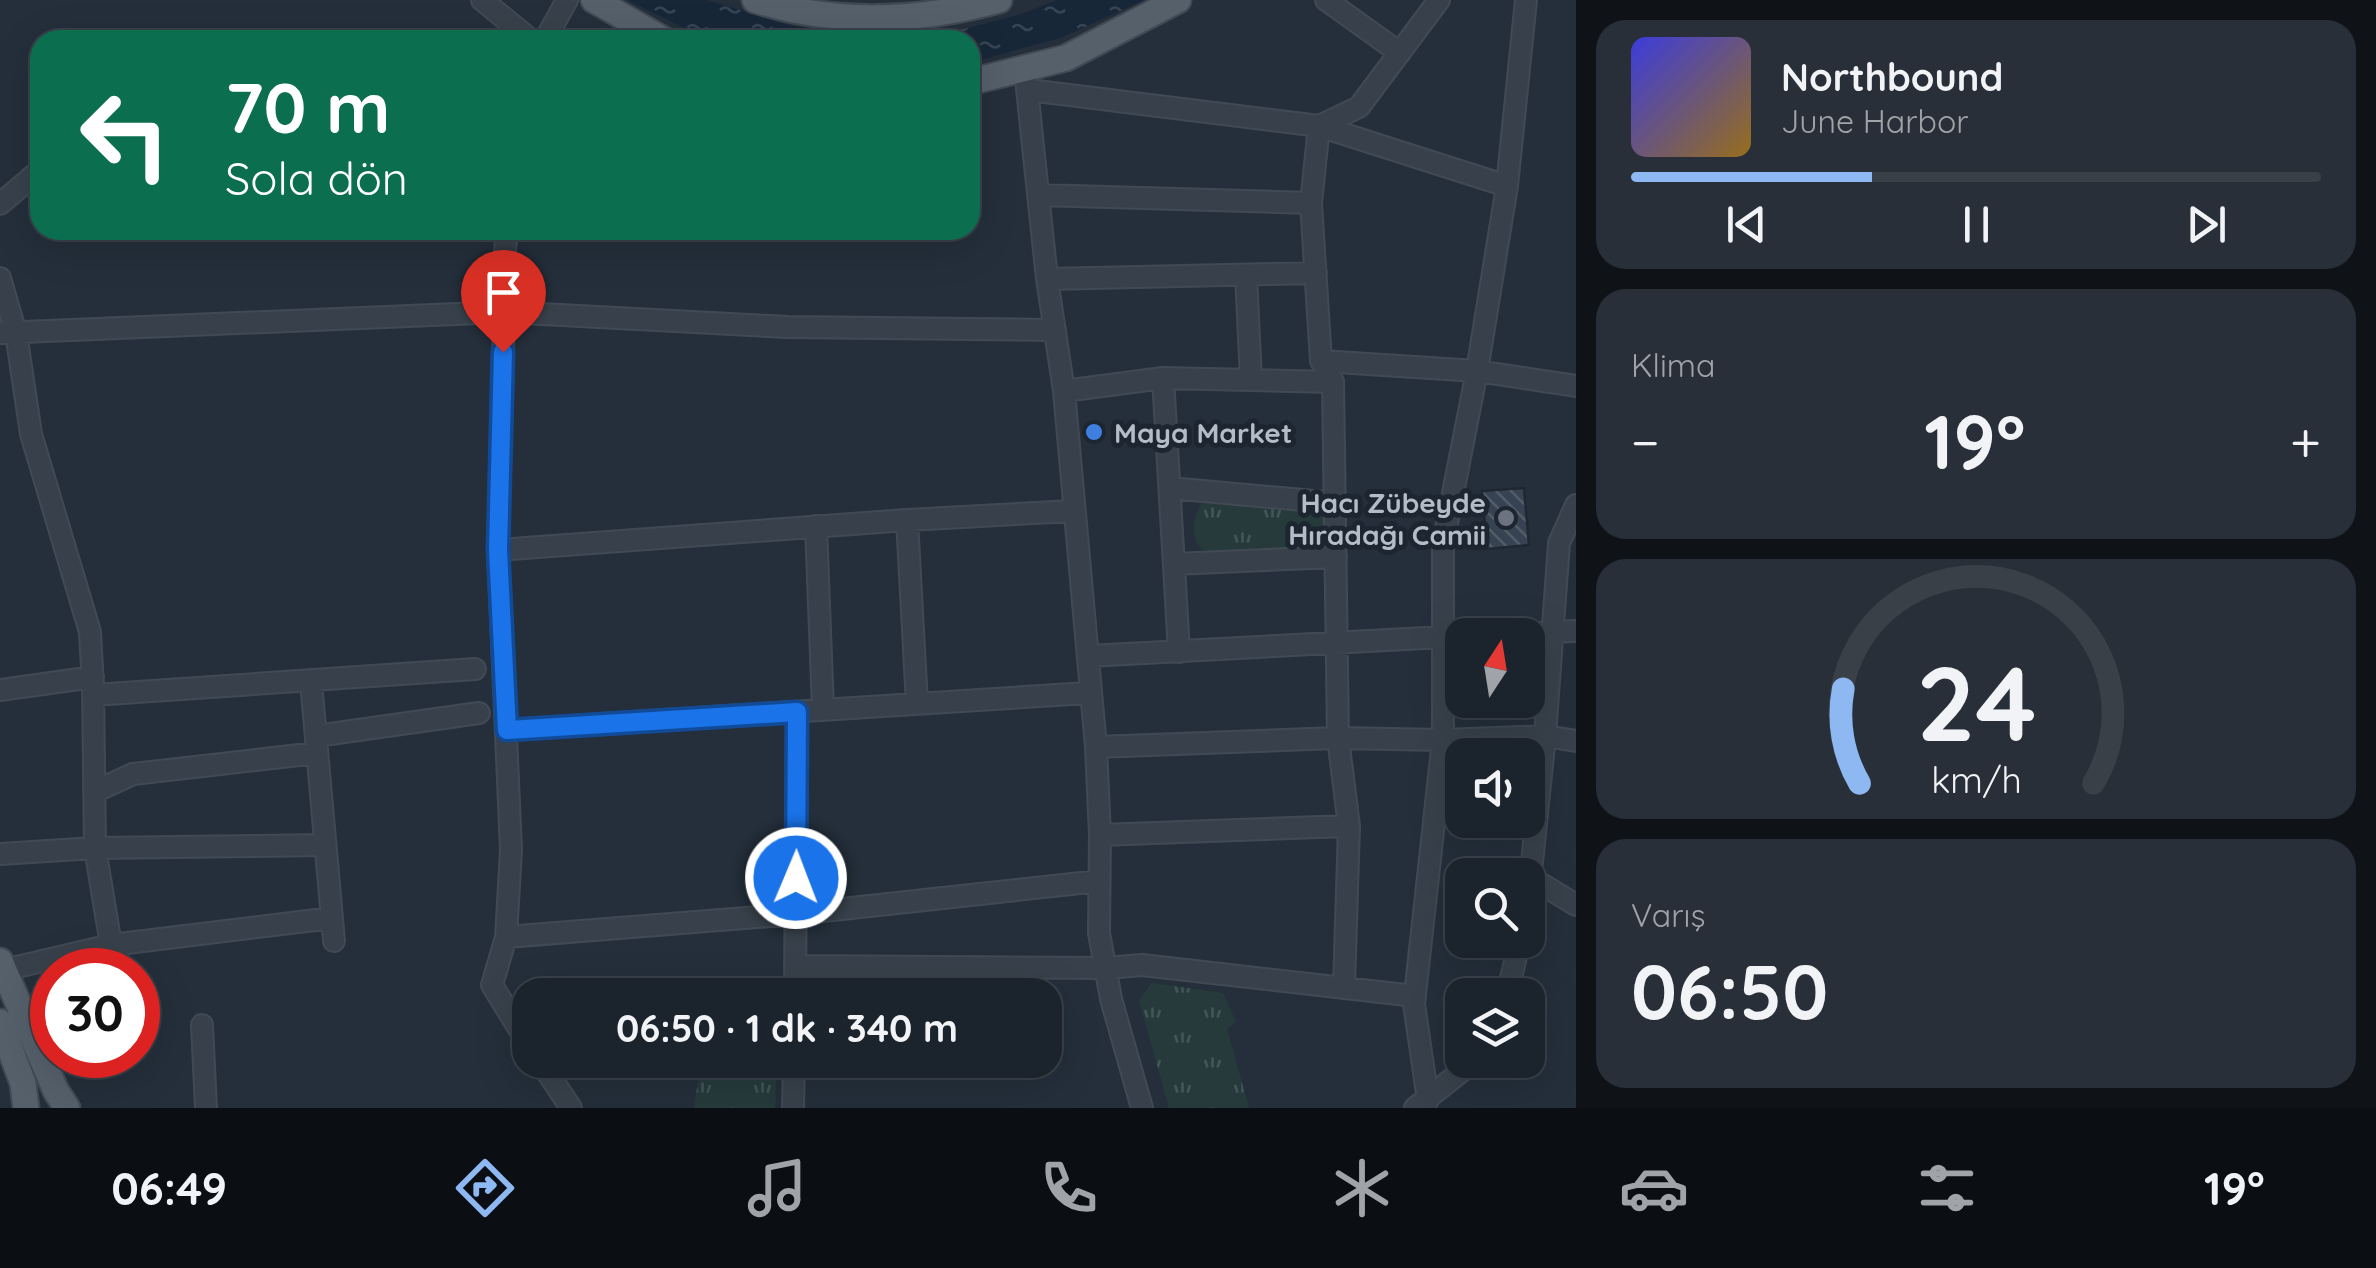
<!DOCTYPE html>
<html lang="tr">
<meta charset="utf-8">
<style>
:root{--surface:#1b232c;--page:#282f38;--text:#f1f3f6;--muted:#a0a4a9;--line:#394048;--accent:#8db8f2}
body{margin:0;font-family:Quicksand,sans-serif;background:var(--page);color:var(--text);height:100vh;display:flex;flex-direction:column;font-size:38px;white-space:nowrap}
*{box-sizing:border-box;margin:0}
p{font-size:32px;color:var(--muted)}
.icon{flex:none;width:55px;height:55px;fill:none;stroke:currentColor;stroke-width:2;stroke-linecap:round;stroke-linejoin:round}
.map{position:relative;flex:1;overflow:hidden}
.sheet{display:flex;flex-direction:column;gap:20px;padding:20px;background:#0f1318;width:800px}
.sheet>*{flex:none}
.guide{position:absolute;left:30px;top:30px;width:950px;height:210px;border-radius:30px;box-shadow:0 10px 40px #0002,0 0 0 2px var(--line);background:#0b6e4f;color:#fff;overflow:hidden}
.needle{width:65px;rotate:12deg}
.fabs{position:absolute;left:1445px;top:618px;display:grid;gap:20px}
.fabs a{display:grid;place-items:center;width:100px;height:100px;border-radius:20px;background:var(--surface);box-shadow:0 10px 40px #0002,0 0 0 2px var(--line);font-size:50px}
.speed{position:absolute;left:30px;top:948px;display:flex;gap:20px;font-size:50px;font-weight:700;text-align:center}
.speed>*{display:grid;place-content:center;width:130px;height:130px;border-radius:50%;background:var(--surface);box-shadow:0 10px 40px #0002,0 0 0 2px var(--line);line-height:1}
.speed .limit{border:15px solid #d22;background:#fff;color:#111}
.pin{position:absolute;display:grid;place-items:center;width:85px;height:85px;color:#fff;margin:-102px -42px;border-radius:50% 50% 50% 0;rotate:-45deg;box-shadow:0 0 10px #0007}
.pin .icon{rotate:45deg}
.me{position:absolute;width:110px;margin:-55px;rotate:1deg;stroke-linejoin:round;filter:drop-shadow(0 0 8px #0008)}
.turn{display:flex;align-items:center;gap:35px;height:210px;padding:0 30px;font-size:45px}
.turn .icon{width:130px;height:130px;stroke-width:2.5}
.turn b{display:block;font-size:70px;line-height:85px}
.big{font-size:75px;font-weight:700;line-height:1.1}
.sheet .card{flex:1;display:flex;flex-direction:column;justify-content:center;gap:15px;min-width:0;padding:0 35px;border-radius:30px;background:var(--page)}
.sheet .dial{align-items:center;gap:0}
.dial svg{height:260px;overflow:visible;fill:none;stroke:var(--line);stroke-width:7;stroke-linecap:round;text-anchor:middle}
.dial text{fill:var(--text);stroke:none}
.song{display:flex;align-items:center;gap:30px}
.cover{width:120px;height:120px;border-radius:15px;background:linear-gradient(135deg,hsl(240 70% 55%),hsl(40 70% 35%))}
.played{height:10px;border-radius:5px;background:linear-gradient(90deg,var(--accent) 35%,var(--line) 35%)}
.keys{display:flex;justify-content:space-around;direction:ltr}
.heat{display:flex;justify-content:space-between;align-items:center;font-size:55px;direction:ltr}
.trip{position:absolute;left:512px;top:978px;width:550px;height:100px;border-radius:30px;background:var(--surface);box-shadow:0 10px 40px #0002,0 0 0 2px var(--line);font-weight:700;line-height:100px;text-align:center}
.dock{display:flex;height:160px;justify-content:space-around;align-items:center;background:#0b0e12;color:var(--muted)}
.dock .icon{width:70px;height:70px}
.dock .selected{color:var(--accent)}
.dock b{font-size:45px;color:var(--text)}
main{display:flex;flex:1;min-height:0}
.map>svg:first-child{display:block}
.park{fill:url(#park-tufts)}
.water{fill:url(#water-ripples)}
.building{fill:url(#building-back-hatch);stroke:#1f2832;stroke-width:2.5}
.lines{fill:none;stroke-linecap:round;stroke-linejoin:round}
.minor-casing{stroke:#414a54;stroke-width:24}
.major-casing{stroke:#414a54;stroke-width:29}
.minor{stroke:#38414b;stroke-width:20}
.major{stroke:#56606b;stroke-width:25}
.route-casing{stroke:#114b97;stroke-width:25}
.route{stroke:#1a73e8;stroke-width:18}
.shop-dot{fill:#3f7fe0;stroke:#1d2630;stroke-width:4}
.worship-dot{fill:#6b7280;stroke:#1d2630;stroke-width:4}
.labels{text-anchor:middle;dominant-baseline:central;stroke-width:10;stroke-linejoin:round;paint-order:stroke}
.poi-label{font-size:28px;font-weight:bold;fill:#b3bcc7;stroke:#1d2630;text-anchor:start}
</style>
<main>
<div class="map">
<svg width="1576" height="1108" viewBox="0 0 1576 1108">
<defs>
<pattern id="park-tufts" width="24" height="20" patternUnits="userSpaceOnUse" patternTransform="scale(2.5)"><rect width="24" height="20" fill="#263a3c"/><path d="M3 7l-1-3M5 7V3M7 7l1-3M15 17l-1-3M17 17v-4M19 17l1-3" fill="none" stroke="#435557"/></pattern>
<pattern id="water-ripples" width="26" height="14" patternUnits="userSpaceOnUse" patternTransform="scale(2.5)"><rect width="26" height="14" fill="#182738"/><path d="M2 4q2-2 4 0t4 0M15 11q2-2 4 0t4 0" fill="none" stroke="#374453"/></pattern>
<pattern id="building-back-hatch" width="6" height="6" patternUnits="userSpaceOnUse" patternTransform="scale(2.5)"><rect width="6" height="6" fill="#374352"/><path d="M-1 5l2 2M0 0l6 6M5-1l2 2" fill="none" stroke="#525c69"/></pattern>
</defs>
<rect width="100%" height="100%" fill="#242f3b"/>
<!-- park -->
<path class="park" d="M1203 502 1334 512 1336 552 1207 554C1189 540 1191 519 1203 502Z
M1152 983 1223 993 1236 1022 1227 1029 1249 1108H1169L1139 1000Z
M701 1060H777L775 1108H694Z"/>
<!-- water -->
<path class="water" d="M627 0H708L792 26 880 35 964 29 1021 14 1057 0H1144L1061 38 970 63V40H709Z"/>
<!-- building -->
<path class="building" d="M1524 488 1529 545 1487 549 1482 491Z"/>
<g class="lines">
<!-- minor casing -->
<g class="minor-casing">
<path id="minor" d="M482 0 531 40
M1326 0 1400 53
M1526 0 1507 186 1477 371 1576 386
M545 40 567 0
M1025 70 1047 279 1064 391 1096 747 1100 835 1099 933 1111 999 1142 1108
M1029 90 1319 126 1507 186
M1039 195 1311 203
M0 204 40 170
M507 230 502 283 504 312 498 550 511 850 506 937 492 985 530 1047
M1246 275 1251 380
M0 278 16 333 31 434 90 632 93 686 95 848 0 854
M1047 279 1316 273
M0 333 504 312 788 327 1055 330
M1321 361 1477 371 1443 544V740L1414 1004 1428 1100
M1163 378 1179 652
M1064 391 1163 378 1333 382
M1170 488 1336 503
M907 520 917 704
M816 526 823 710
M498 550 907 520 1073 511
M1174 564 1336 557
M1478 635 1576 631
M1088 656 1462 636
M311 682 334 941
M0 690 93 677
M93 695 475 669
M507 730 1088 693
M316 736 479 713
M1096 747 1338 738 1443 740 1545 736 1576 741
M94 792 133 774 317 753
M1100 835 1349 826
M1530 877 1576 905
M1528 901 1545 736 1559 543 1576 505
M506 937 796 914 1099 881
M111 945 95 848 325 845
M795 966 1106 968 1142 965 1415 996
M4 970 111 945 332 918
M1344 987 1349 826 1338 738 1333 382 1321 361 1311 203 1319 126 1359 107 1439 0
M795 995 797 712
M1507 995 1520 940
M202 1025 206 1108
M539 1060 571 1108
M793 1108 794 1060
M1415 1108 1476 1060"/>
</g>
<!-- major casing -->
<g class="major-casing">
<path id="major" d="M594 0 664 40
M755 0C835 25 919 22 999 0
M970 82 1066 58 1178 0
M0 961 56 1091 67 1108
M0 1022 23 1083 26 1108"/>
</g>
<!-- minor -->
<use href="#minor" class="minor"/>
<!-- major -->
<use href="#major" class="major"/>
</g>
<g class="lines">
<!-- route casing -->
<g class="route-casing">
<path id="route" d="M503 352 498 550 507 730 797 712 796 878"/>
</g>
<!-- route -->
<use href="#route" class="route"/>
</g>
<!-- markers -->
<circle class="shop-dot" cx="1094" cy="432" r="10"/>
<circle class="worship-dot" cx="1506" cy="518" r="10"/>
<g class="labels">
<!-- poi labels -->
<g class="poi-label">
<text x="1114" y="432">Maya Market</text>
<text x="1486" y="502" text-anchor="end">Hacı Zübeyde<tspan x="1486" dy="32">Hıradağı Camii</tspan></text>
</g>
</g>
</svg>
<div class="fabs">
<a><svg class="needle" viewBox="-14 -14 28 28"><path d="M0-13l5 13h-10z" fill="#e53935"/><path d="M0 13l5-13h-10z" fill="#a0a4a9"/></svg></a>
<a><svg class="icon" aria-label="sound" viewBox="0 0 24 24"><path d="M4 9h4l5-4v14l-5-4H4zM17 9q2 3 0 6"/></svg></a>
<a><svg class="icon" aria-label="search" viewBox="0 0 24 24"><circle cx="10" cy="10" r="6"/><path d="M15 15l6 6"/></svg></a>
<a><svg class="icon" aria-label="layers" viewBox="0 0 24 24"><path d="M12 4l9 5-9 5-9-5zM3 14l9 5 9-5"/></svg></a>
</div>
<div class="speed"><div class="limit">30</div></div>
<div class="pin" style="left:503px;top:352px;background:#d93025"><svg class="icon" aria-label="arrive" viewBox="0 0 24 24"><path d="M6 21V4h12l-3 4 3 4H6"/></svg></div>
<svg class="me" style="left:796px;top:878px" viewBox="-20 -20 40 40"><circle r="17" fill="#1a73e8" stroke="#fff" stroke-width="3"/><path d="M0-11L8 9 0 5-8 9z" fill="#fff"/></svg>
<div class="trip">06:50 · 1 dk · 340 m</div>
<div class="guide">
<div class="turn"><svg class="icon" aria-label="left" viewBox="0 0 24 24"><path d="M17 20v-9H6M10 6l-5 5 5 5"/></svg><div><b>70 m</b>Sola dön</div></div>
</div>
</div>
<section class="sheet">
<div class="card">
<div class="song"><i class="cover"></i><div><b>Northbound</b><p>June Harbor</p></div></div>
<div class="played"></div>
<div class="keys"><svg class="icon" aria-label="previous" viewBox="0 0 24 24"><path d="M18 5L8 12l10 7zM5 5v14"/></svg><svg class="icon" aria-label="pause" viewBox="0 0 24 24"><path d="M8 5v14M16 5v14"/></svg><svg class="icon" aria-label="next" viewBox="0 0 24 24"><path d="M6 5l10 7-10 7zM19 5v14"/></svg></div>
</div>
<div class="card"><p>Klima</p>
<div class="heat"><a>−</a><b class="big">19°</b><a>+</a></div>
</div>
<div class="card dial"><svg viewBox="0 0 100 80">
<path d="M14 69A42 42 0 1 1 86 69"/>
<path d="M14 69A42 42 0 0 1 9 40" stroke="#8db8f2"/>
<text x="50" y="56" font-size="32" font-weight="700">24</text>
<text x="50" y="72" font-size="11">km/h</text>
</svg></div>
<div class="card"><p>Varış</p><b class="big">06:50</b></div>
</section>
</main>
<nav class="dock">
<b>06:49</b>
<svg class="icon selected" aria-label="directions" viewBox="0 0 24 24"><path d="M12 3l9 9-9 9-9-9zM9 14v-3h6M13 9l2 2-2 2"/></svg>
<svg class="icon" aria-label="music" viewBox="0 0 24 24"><path d="M9 18V5l10-2v13"/><circle cx="6" cy="18" r="3"/><circle cx="16" cy="16" r="3"/></svg>
<svg class="icon" aria-label="phone" viewBox="0 0 24 24"><path d="M5 4h4l2 5-3 2q2 4 5 5l2-3 5 2v4C11 20 4 13 5 4z"/></svg>
<svg class="icon" aria-label="climate" viewBox="0 0 24 24"><path d="M12 3v18M4 7l16 10M4 17L20 7"/></svg>
<svg class="icon" aria-label="car" viewBox="0 0 24 24"><path d="M5 17H2v-5l4-1 3-4h7l3 4 3 1v5h-3M9 17h6M6 11h13"/><circle cx="7" cy="17" r="2"/><circle cx="17" cy="17" r="2"/></svg>
<svg class="icon" aria-label="filters" viewBox="0 0 24 24"><path d="M4 7h16M4 17h16"/><circle cx="9" cy="7" r="2"/><circle cx="15" cy="17" r="2"/></svg>
<b>19°</b>
</nav>
